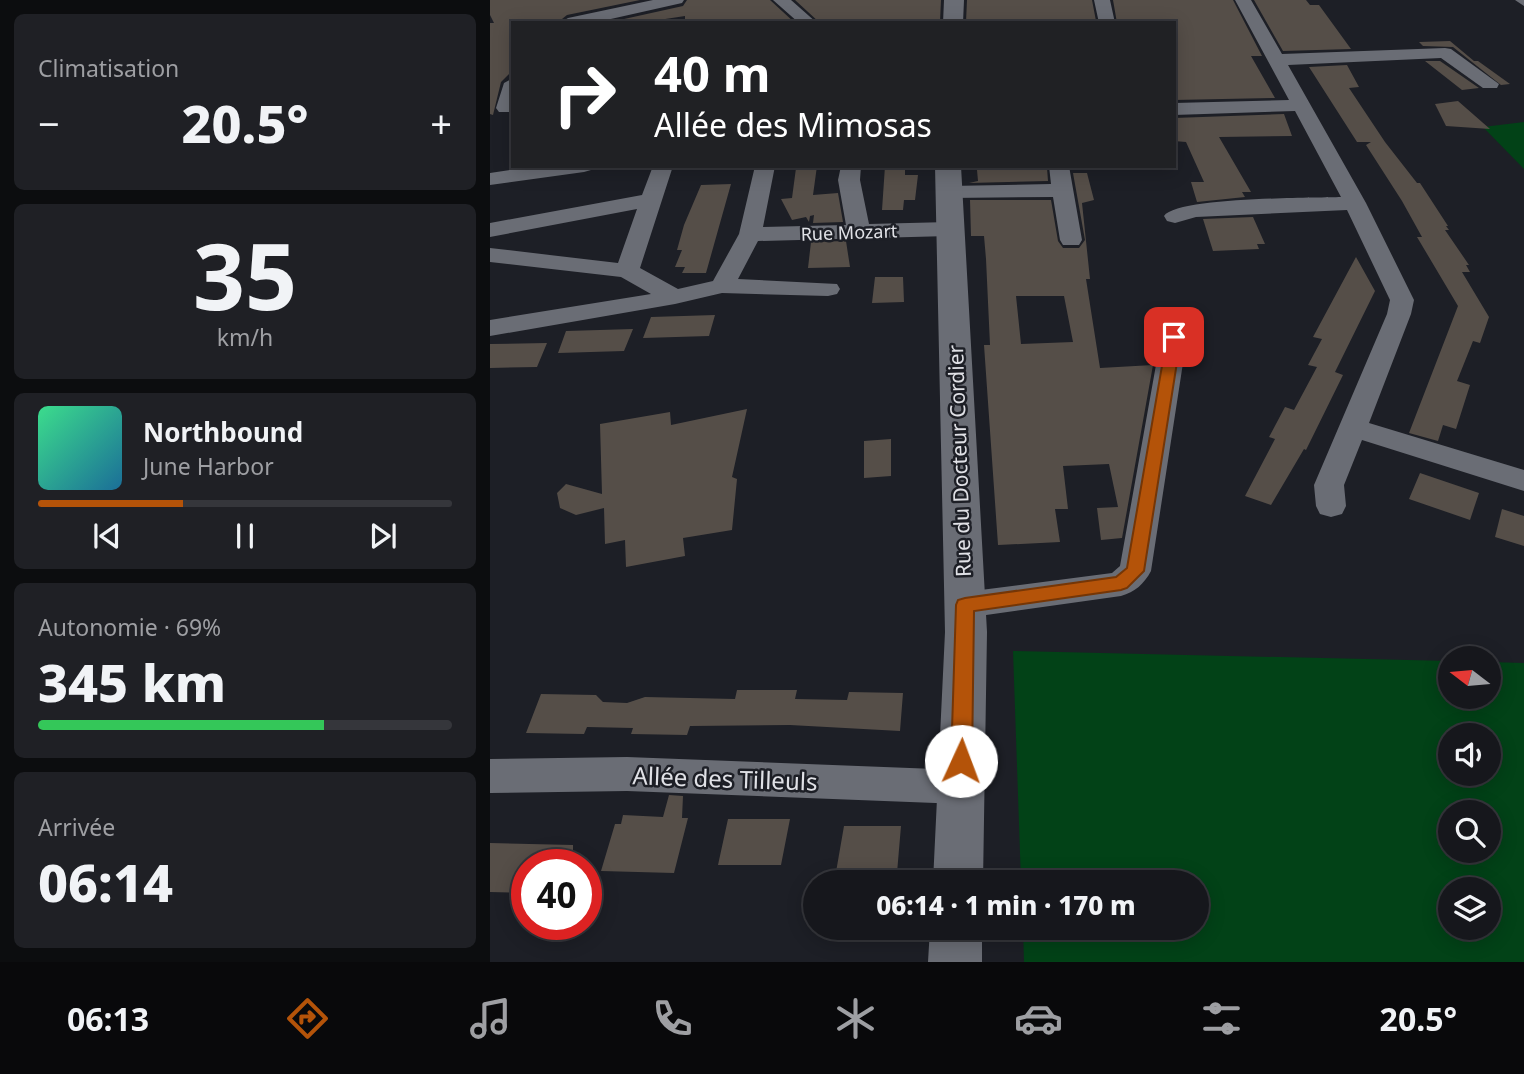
<!DOCTYPE html>
<html lang="fr">
<meta charset="utf-8">
<style>
:root{--surface:#16171c;--page:#1f2025;--text:#f1f3f6;--muted:#9e9fa3;--line:#35363b;--accent:#b45309}
body{margin:0;font-family:"Noto Sans",sans-serif;background:var(--page);color:var(--text);height:100vh;display:flex;flex-direction:column;font-size:26px;white-space:nowrap}
*{box-sizing:border-box;margin:0}
p{font-size:23px;color:var(--muted)}
.icon{flex:none;width:38px;height:38px;fill:none;stroke:currentColor;stroke-width:2;stroke-linecap:round;stroke-linejoin:round}
.map{position:relative;flex:1;overflow:hidden}
.drawer{display:flex;flex-direction:column;gap:14px;padding:14px;background:#0c0d0f;width:490px}
.drawer>*{flex:none}
.banner{position:absolute;left:21px;top:21px;width:665px;height:147px;border-radius:0px;box-shadow:0 4px 18px #0003,0 0 0 2px var(--line);background:#202124;color:#fff;overflow:hidden}
.needle{width:46px;rotate:286deg}
.tools{position:absolute;left:948px;top:646px;display:grid;gap:14px}
.tools a{display:grid;place-items:center;width:63px;height:63px;border-radius:50%;background:var(--surface);box-shadow:0 4px 18px #0003,0 0 0 2px var(--line);font-size:35px}
.speed{position:absolute;left:21px;top:849px;display:flex;gap:14px;font-size:35px;font-weight:700;text-align:center}
.speed>*{display:grid;place-content:center;width:91px;height:91px;border-radius:50%;background:var(--surface);box-shadow:0 4px 18px #0003,0 0 0 2px var(--line);line-height:1}
.speed .limit{border:10px solid #d22;background:#fff;color:#111}
.pin{position:absolute;display:grid;place-items:center;width:60px;height:60px;color:#fff;margin:-30px;border-radius:14px;box-shadow:0 4px 10px #0006}
.me{position:absolute;width:77px;margin:-38px;rotate:2deg;stroke-linejoin:round;filter:drop-shadow(0 0 5px #0008)}
.turn{display:flex;align-items:center;gap:24px;height:147px;padding:0 28px;font-size:32px}
.turn .icon{width:91px;height:91px;stroke-width:2.5}
.turn b{display:block;font-size:49px;line-height:60px}
.big{font-size:52px;font-weight:800;line-height:1.1}
.drawer .widget{flex:1;display:flex;flex-direction:column;justify-content:center;gap:10px;min-width:0;padding:0 24px;border-radius:10px;background:var(--page)}
.drawer .dial{align-items:center;gap:0}
.dial b{font-size:91px;line-height:1}
.song{display:flex;align-items:center;gap:21px}
.cover{width:84px;height:84px;border-radius:10px;background:linear-gradient(135deg,hsl(150 70% 55%),hsl(200 70% 35%))}
.played{height:7px;border-radius:4px;background:linear-gradient(90deg,var(--accent) 35%,var(--line) 35%)}
.keys{display:flex;justify-content:space-around;direction:ltr}
.heat{display:flex;justify-content:space-between;align-items:center;font-size:38px;direction:ltr}
.charge{height:10px;border-radius:5px;background:linear-gradient(90deg,#34c759 69%,var(--line) 0)}
.trip{position:absolute;left:313px;top:870px;width:406px;height:70px;border-radius:35px;background:var(--surface);box-shadow:0 4px 18px #0003,0 0 0 2px var(--line);font-weight:800;line-height:70px;text-align:center}
.dock{display:flex;height:112px;justify-content:space-around;align-items:center;background:#09090b;color:var(--muted)}
.dock .icon{width:49px;height:49px}
.dock .active{color:var(--accent)}
.dock b{font-size:32px;color:var(--text)}
main{display:flex;flex:1;min-height:0}
.map>svg:first-child{display:block}
.green{fill:#024217;fill-rule:evenodd}
.building{fill:#554e48;fill-rule:evenodd}
.lines{fill:none;stroke-linecap:round;stroke-linejoin:round}
.minor{fill:#6a6d75;fill-rule:evenodd}
.tertiary{fill:#6a6d75;fill-rule:evenodd}
.route{fill:#b45309;stroke:#753606;stroke-width:2}
.labels{text-anchor:middle;dominant-baseline:central;stroke-width:5;stroke-linejoin:round;paint-order:stroke}
.far-street-label{font-size:18px;fill:#e0e1e6;stroke:#1d1f26}
.street-label{font-size:21px;fill:#e0e1e6;stroke:#1d1f26}
.near-street-label{font-size:24px;fill:#e0e1e6;stroke:#1d1f26}
</style>
<main>
<section class="drawer">
<div class="widget"><p>Climatisation</p>
<div class="heat"><a>−</a><b class="big">20.5°</b><a>+</a></div>
</div>
<div class="widget dial"><b>35</b><p>km/h</p></div>
<div class="widget">
<div class="song"><i class="cover"></i><div><b>Northbound</b><p>June Harbor</p></div></div>
<div class="played"></div>
<div class="keys"><svg class="icon" aria-label="previous" viewBox="0 0 24 24"><path d="M18 5L8 12l10 7zM5 5v14"/></svg><svg class="icon" aria-label="pause" viewBox="0 0 24 24"><path d="M8 5v14M16 5v14"/></svg><svg class="icon" aria-label="next" viewBox="0 0 24 24"><path d="M6 5l10 7-10 7zM19 5v14"/></svg></div>
</div>
<div class="widget"><p>Autonomie · 69%</p><b class="big">345 km</b><div class="charge"></div></div>
<div class="widget"><p>Arrivée</p><b class="big">06:14</b></div>
</section>
<div class="map">
<svg width="1034" height="962" viewBox="0 0 1034 962">
<rect width="100%" height="100%" fill="#1d1f26"/>
<!-- green -->
<path class="green" d="M1034 122V169L993 127Z
M523 651 961 661V696H999V662L1034 663V962H534L533 928H707V882H531ZM961 735H999V774H961ZM961 812H999V850H961ZM961 889H999V928H961Z"/>
<!-- building -->
<path class="building" d="M0 0H150L77 15 67 23H23V63L21 72 11 82 3 115 0 114V23H4L0 15Z
M197 0H280L305 23H195V16L149 23H116L193 6Z
M305 0H451L450 22 330 23Z
M477 0H602L606 21 476 22Z
M623 0H743L772 56H761L785 98 684 100V23H627Z
M764 0H816L820 5H829L861 49 793 51Z
M960 41 984 61H988L1020 84 1011 85 963 47 933 46 929 42Z
M935 61H950L989 88 972 90Z
M857 65 869 87 859 88 895 142 927 183H930L958 226H956L959 230H955L979 265H976L980 272H972L999 317 990 343 983 341 967 381 980 385 966 429 953 425 948 441 919 433 968 306 927 237H932L912 201 876 145 881 142H867L819 67Z
M968 101 1000 129 956 126 945 104Z
M794 114 802 136 729 137 761 192H752L755 197 707 202 701 182H714L696 142 684 141V118Z
M327 166 323 195 348 193 353 222 323 223 324 215 320 216 319 222 316 217 302 220 291 199 302 198 306 168Z
M395 166H415V175H428L425 200H414L413 210H392Z
M557 168 558 181 479 183 488 181 487 170Z
M583 173H597L604 200 592 203 600 279H596L610 368 663 365 632 538 611 540 607 508 628 507 619 464 573 466 578 509H565L570 542 508 545 494 345H500L496 259 494 236H481L480 200H561L568 241 573 248H589L595 240ZM526 296H574L583 342 531 344Z
M241 184 216 273H192L195 267H185L192 250H187L194 225 211 185Z
M763 217 775 244H767L769 249 723 251 713 219Z
M356 241 360 267 318 268 321 242Z
M866 257 885 291 845 372 853 375 816 450 814 449 781 505 755 496 785 439 779 437 795 407 804 410 827 367 818 365 832 339 823 337Z
M385 277H413L414 302 382 303Z
M225 315 219 336 153 338 161 317Z
M143 329 134 351 68 353 76 331Z
M57 343 47 367 0 368V344Z
M257 409 242 477 247 479 242 530 193 538 195 556 136 567 135 540 115 544 114 508 86 515 70 508 67 493 76 484 112 494 110 424 180 412 181 425Z
M401 439V476L374 478V441Z
M930 473 989 493 980 520 919 499Z
M1012 509 1034 516V546L1005 537Z
M247 690H307L305 699 357 700 359 692 413 693 410 731 300 725 200 726 197 735 141 734 143 728 97 727 94 734 36 733 51 694 106 695 113 702 137 703 155 697 245 699Z
M179 795 193 796 192 818H198L184 873 111 871 125 824H131L133 815 173 817Z
M238 819H300L291 865H228Z
M354 826H411L407 873 346 872Z
M0 843 83 845V864H37V893L0 892Z"/>
<g class="lines">
<!-- minor -->
<path class="minor" d="M163 0H194L192 3 103 23H70L78 18Z
M283 0H301L327 23H309Z
M604 0H620L625 23H609Z
M745 0H761L792 54 955 48 961 49 1009 84 1007 88H993L951 58 798 65 876 203 924 300 921 314 879 423 1034 470V491L872 440 854 485 856 506 852 514 841 517 830 514 826 506 824 485 897 314 900 300 857 210 706 217 685 223 677 221 674 216C687 197 822 198 851 197L805 111 684 115V103L799 100Z
M1025 0H1034V6Z
M23 78V112H9L6 108 14 83Z
M47 166H104L101 170 94 172 0 185V173Z
M163 166H183L150 268 188 289 223 281 249 234 265 166H285L273 227 356 225 348 180 351 166H371L370 180 379 224 459 222 467 224 470 229 467 234 459 236 268 241 248 279 347 284 350 289 347 294 338 296 232 293 185 304 0 336V320L161 294 131 277 0 262V248L128 263 147 209 0 237V223L152 195Z
M559 166H579L592 240 589 245H573L570 240 563 197 459 198 451 197 448 192 451 187 459 186 561 184Z
M684 329 693 332 697 337 661 571C654 584 645 592 631 596L475 618 463 614 458 605 463 596 475 592 622 573 630 566 671 337 675 332Z
M137 757 471 770 485 775 490 787 485 799 471 804 137 791 0 793V759Z"/>
<!-- tertiary -->
<path class="tertiary" d="M454 0H474L473 23H453Z
M445 166H471L497 632 493 882H443L455 632Z
M440 928H492V962H438Z"/>
</g>
<!-- route -->
<path class="route" d="M684 332 691 337 654 571 637 588 631 590 484 611 482 761 479 768 471 770 464 768 461 761 466 605 468 600 475 598 626 577 637 568 677 337Z"/>
<g class="labels">
<!-- far-street labels -->
<g class="far-street-label">
<text transform="translate(359 232) rotate(-2)">Rue Mozart</text>
</g>
<!-- street labels -->
<g class="street-label">
<text transform="translate(469 461) rotate(-92)">Rue du Docteur Cordier</text>
</g>
<!-- near-street labels -->
<g class="near-street-label">
<text transform="translate(235 778) rotate(2)">Allée des Tilleuls</text>
</g>
</g>
</svg>
<div class="tools">
<a><svg class="needle" viewBox="-14 -14 28 28"><path d="M0-13l5 13h-10z" fill="#e53935"/><path d="M0 13l5-13h-10z" fill="#9e9fa3"/></svg></a>
<a><svg class="icon" aria-label="sound" viewBox="0 0 24 24"><path d="M4 9h4l5-4v14l-5-4H4zM17 9q2 3 0 6"/></svg></a>
<a><svg class="icon" aria-label="search" viewBox="0 0 24 24"><circle cx="10" cy="10" r="6"/><path d="M15 15l6 6"/></svg></a>
<a><svg class="icon" aria-label="layers" viewBox="0 0 24 24"><path d="M12 4l9 5-9 5-9-5zM3 14l9 5 9-5"/></svg></a>
</div>
<div class="speed"><div class="limit">40</div></div>
<div class="pin" style="left:684px;top:337px;background:#d93025"><svg class="icon" aria-label="arrive" viewBox="0 0 24 24"><path d="M6 21V4h12l-3 4 3 4H6"/></svg></div>
<svg class="me" style="left:471px;top:761px" viewBox="-20 -20 40 40"><circle r="19" fill="#fff"/><path d="M0-13L10 11 0 6-10 11z" fill="#b45309"/></svg>
<div class="trip">06:14 · 1 min · 170 m</div>
<div class="banner">
<div class="turn"><svg class="icon" aria-label="right" viewBox="0 0 24 24"><path d="M7 20v-9h11M14 6l5 5-5 5"/></svg><div><b>40 m</b>Allée des Mimosas</div></div>
</div>
</div>
</main>
<nav class="dock">
<b>06:13</b>
<svg class="icon active" aria-label="directions" viewBox="0 0 24 24"><path d="M12 3l9 9-9 9-9-9zM9 14v-3h6M13 9l2 2-2 2"/></svg>
<svg class="icon" aria-label="music" viewBox="0 0 24 24"><path d="M9 18V5l10-2v13"/><circle cx="6" cy="18" r="3"/><circle cx="16" cy="16" r="3"/></svg>
<svg class="icon" aria-label="phone" viewBox="0 0 24 24"><path d="M5 4h4l2 5-3 2q2 4 5 5l2-3 5 2v4C11 20 4 13 5 4z"/></svg>
<svg class="icon" aria-label="climate" viewBox="0 0 24 24"><path d="M12 3v18M4 7l16 10M4 17L20 7"/></svg>
<svg class="icon" aria-label="car" viewBox="0 0 24 24"><path d="M5 17H2v-5l4-1 3-4h7l3 4 3 1v5h-3M9 17h6M6 11h13"/><circle cx="7" cy="17" r="2"/><circle cx="17" cy="17" r="2"/></svg>
<svg class="icon" aria-label="filters" viewBox="0 0 24 24"><path d="M4 7h16M4 17h16"/><circle cx="9" cy="7" r="2"/><circle cx="15" cy="17" r="2"/></svg>
<b>20.5°</b>
</nav>
